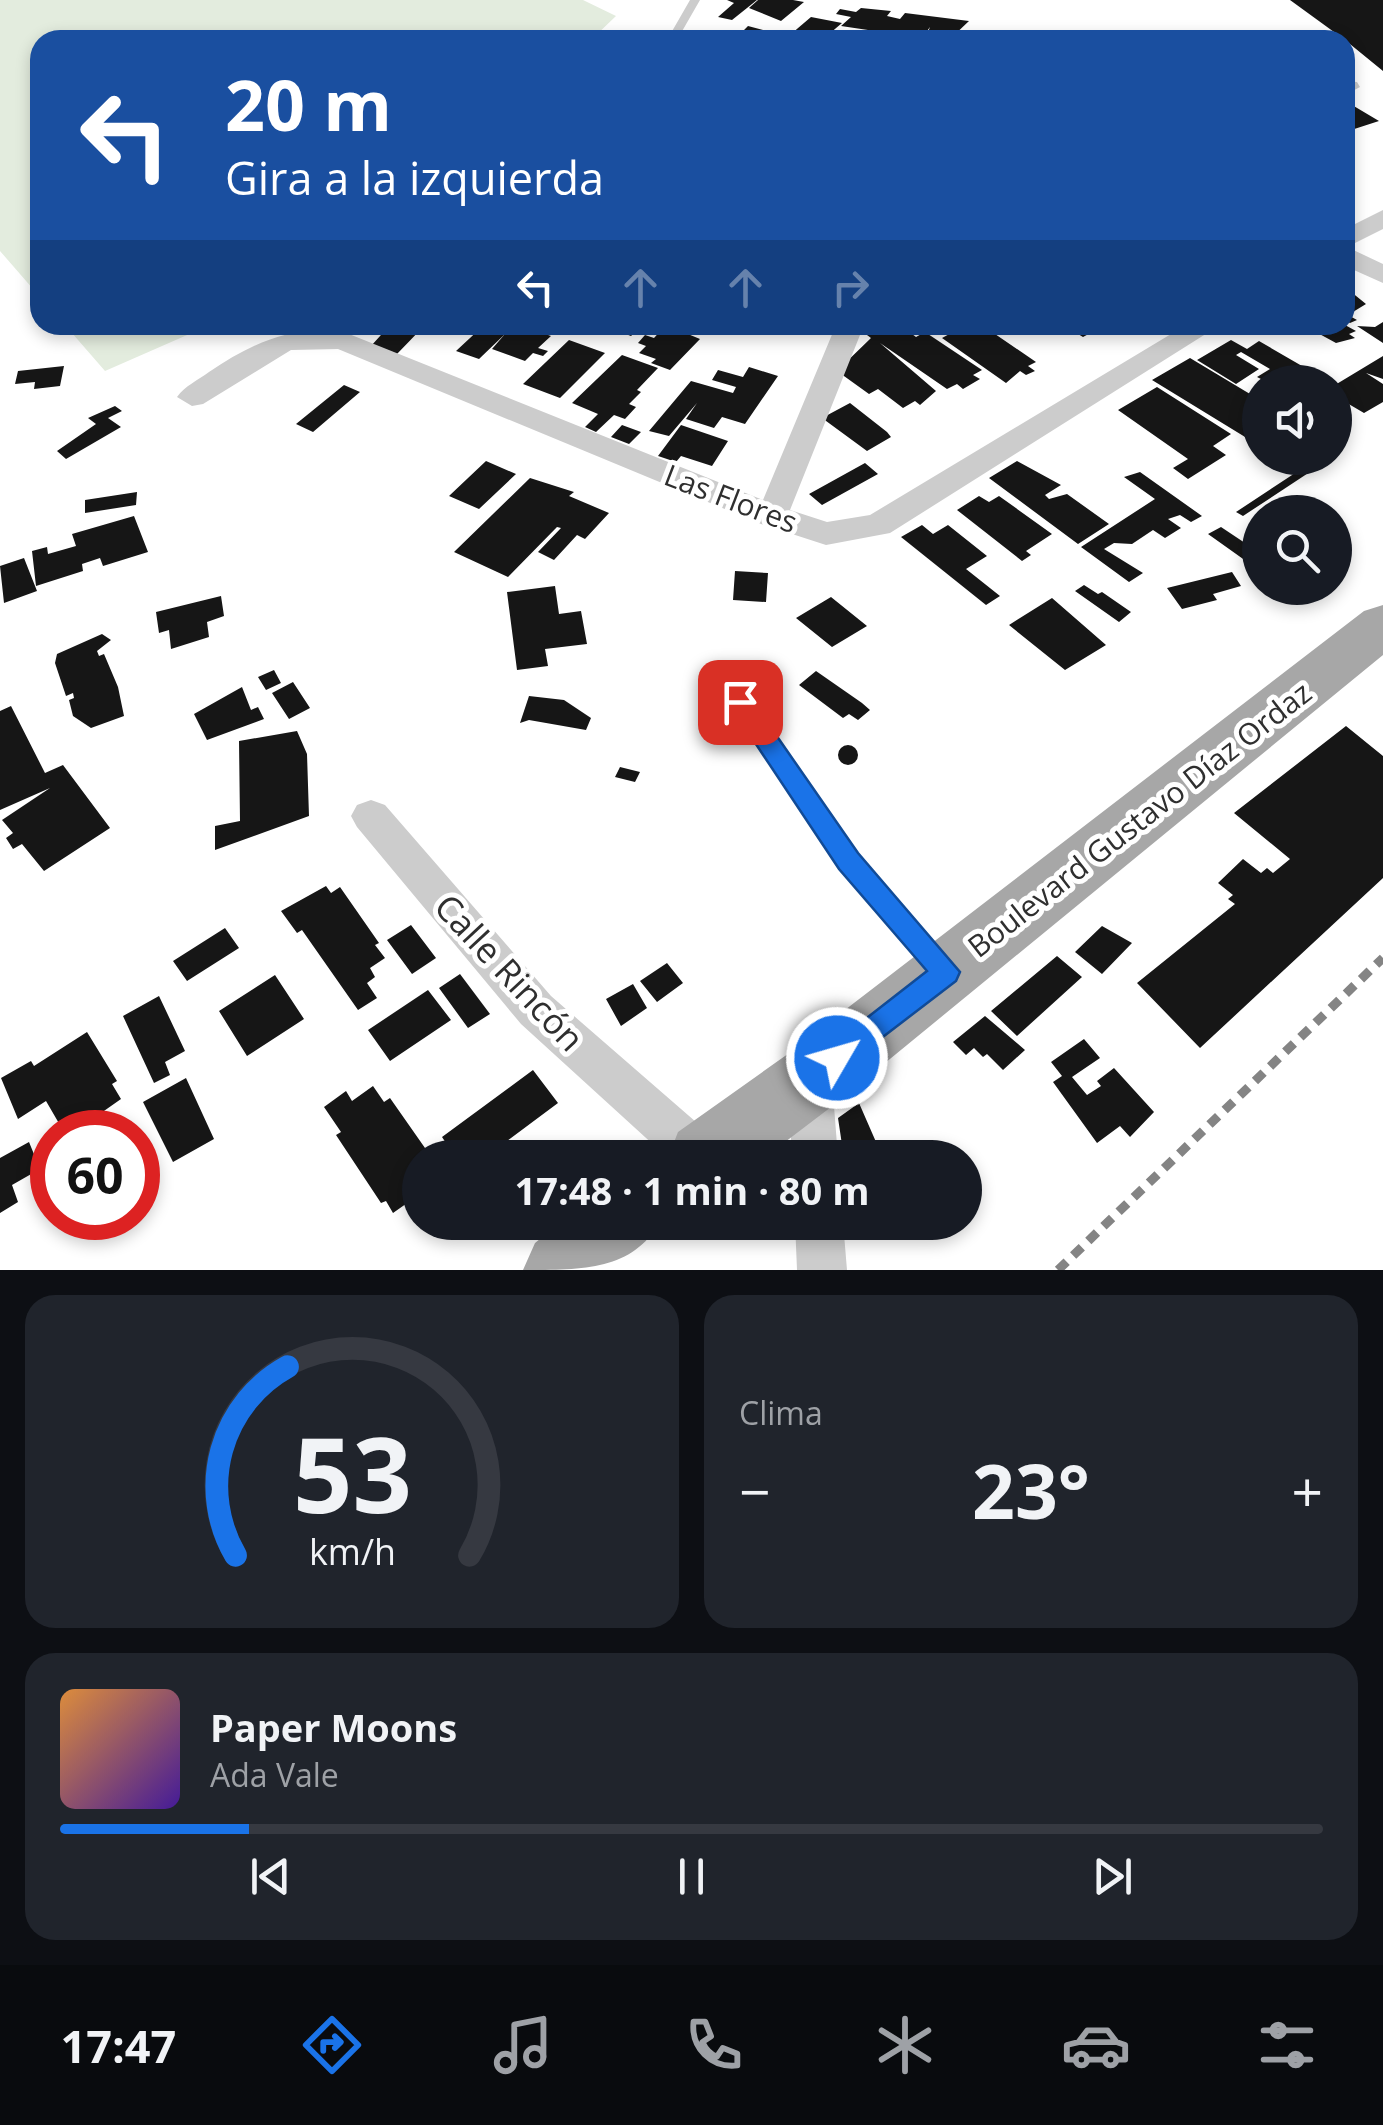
<!DOCTYPE html>
<html lang="es">
<meta charset="utf-8">
<style>
:root{--surface:#171b24;--page:#20242c;--text:#f1f3f6;--muted:#9ea1a6;--line:#363941;--accent:#1a73e8}
body{margin:0;font-family:"Open Sans",sans-serif;background:var(--page);color:var(--text);height:100vh;display:flex;flex-direction:column;font-size:38px;white-space:nowrap}
*{box-sizing:border-box;margin:0}
p{font-size:32px;color:var(--muted)}
.icon{flex:none;width:55px;height:55px;fill:none;stroke:currentColor;stroke-width:2;stroke-linecap:round;stroke-linejoin:round}
.map{position:relative;height:1270px;overflow:hidden}
.details{display:flex;flex-direction:column;gap:25px;padding:25px;background:#0d0f14;flex:1}
.details>*{flex:none}
.top-card{position:absolute;left:30px;top:30px;width:1325px;height:305px;border-radius:30px;box-shadow:0 5px 15px #0003;background:#1a4fa0;color:#fff;overflow:hidden}
.controls{position:absolute;left:1242px;top:365px;display:grid;gap:20px}
.controls a{display:grid;place-items:center;width:110px;height:110px;border-radius:50%;background:var(--surface);box-shadow:0 5px 15px #0003;font-size:50px}
.speed{position:absolute;left:30px;top:1110px;display:flex;gap:20px;font-size:50px;font-weight:700;text-align:center}
.speed>*{display:grid;place-content:center;width:130px;height:130px;border-radius:50%;background:var(--surface);box-shadow:0 5px 15px #0003;line-height:1}
.speed .limit{border:15px solid #d22;background:#fff;color:#111}
.pin{position:absolute;display:grid;place-items:center;width:85px;height:85px;color:#fff;margin:-42px;border-radius:20px;box-shadow:0 5px 15px #0006}
.me{position:absolute;width:110px;margin:-55px;rotate:52deg;stroke-linejoin:round;filter:drop-shadow(0 0 8px #0008)}
.turn{display:flex;align-items:center;gap:35px;height:210px;padding:0 30px;font-size:45px}
.turn .icon{width:130px;height:130px;stroke-width:2.5}
.turn b{display:block;font-size:70px;line-height:85px}
.lanes{display:flex;align-items:center;height:95px;padding:0 30px;background:#0003;justify-content:center;gap:50px;direction:ltr}
.lanes .off{opacity:.35}
.big{font-size:75px;font-weight:700;line-height:1.1}
.details .card{flex:1;display:flex;flex-direction:column;justify-content:center;gap:15px;min-width:0;padding:0 35px;border-radius:30px;background:var(--page)}
.details .dial{align-items:center;gap:0}
.dial svg{height:260px;overflow:visible;fill:none;stroke:var(--line);stroke-width:7;stroke-linecap:round;text-anchor:middle}
.dial text{fill:var(--text);stroke:none}
.song{display:flex;align-items:center;gap:30px}
.cover{width:120px;height:120px;border-radius:15px;background:linear-gradient(135deg,hsl(30 70% 55%),hsl(260 70% 35%))}
.played{height:10px;border-radius:5px;background:linear-gradient(90deg,var(--accent) 15%,var(--line) 15%)}
.keys{display:flex;justify-content:space-around;direction:ltr}
.heat{display:flex;justify-content:space-between;align-items:center;font-size:55px;direction:ltr}
.details .tiles{flex:1;display:grid;gap:25px;grid-template-columns:1fr 1fr}
.card:last-child{grid-column:span 2}
.trip{position:absolute;left:402px;top:1140px;width:580px;height:100px;border-radius:50px;background:var(--surface);box-shadow:0 5px 15px #0003;font-weight:700;line-height:100px;text-align:center}
.dock{display:flex;height:160px;justify-content:space-around;align-items:center;background:#090b0e;color:var(--muted)}
.dock .icon{width:70px;height:70px}
.dock .selected{color:var(--accent)}
.dock b{font-size:45px;color:var(--text)}
.map>svg:first-child{display:block}
.green{fill:#e3ecde}
.building{fill:#161616}
.lines{fill:none;stroke-linecap:round;stroke-linejoin:round}
.lane{fill:#ccc;fill-rule:evenodd}
.street{fill:#ccc;fill-rule:evenodd}
.primary{fill:#a7a7a7;fill-rule:evenodd}
.rail{stroke:#848484;stroke-width:9;stroke-dasharray:12 9;stroke-linecap:butt}
.route{fill:#1a73e8;stroke:#114b97;stroke-width:2.5}
.labels{text-anchor:middle;dominant-baseline:central;stroke-width:10;stroke-linejoin:round;paint-order:stroke}
.street-label{font-size:30px;fill:#2f2f2f;stroke:#fff}
.near-street-label{font-size:35px;fill:#2f2f2f;stroke:#fff}
</style>
<div class="map">
<svg width="1383" height="1270" viewBox="0 0 1383 1270">
<rect width="100%" height="100%" fill="#fff"/>
<!-- green -->
<path class="green" d="M0 0H583L616 16 591 40H40V297L0 251Z
M65 325H210L105 371Z"/>
<!-- building -->
<path class="building" d="M727 0H757L732 20 718 17 734 3Z
M758 0H793L804 2 781 21 749 8Z
M1290 0H1383V71L1345 40Z
M861 8 891 11 887 16 900 19 905 13 969 21 949 40H925L930 27 922 38 841 26 851 17 836 14 840 9 856 12Z
M811 17 842 23 822 40H784Z
M748 26 775 33 767 40H734Z
M1347 102 1379 121 1345 132Z
M1345 287 1366 304 1348 315 1357 320 1350 323 1345 320Z
M1383 322V343L1357 326 1375 327Z
M390 325H425L396 355 371 346Z
M484 325H519L551 336 538 348 548 351 543 356 533 353 525 361 492 349 505 334 479 359 456 351Z
M601 325H642L631 336Z
M666 325 700 339 670 370 651 363 656 359 639 353 646 346 638 343 645 335 654 338Z
M867 325H911L908 331 916 337 925 332 982 370 973 375 980 379 963 389 957 384 947 389 880 343 936 391 920 405 915 401 903 408 878 389 869 394 837 371 871 338 859 329Z
M966 325 995 334 1036 362 1028 366 1035 371 1026 375 1020 371 1006 383 942 338Z
M1063 325H1121L1104 334 1096 330 1083 337Z
M1303 325H1345L1356 331 1349 334 1355 338 1336 343Z
M569 340 605 353 560 398 523 384Z
M1231 340 1247 349 1259 341 1321 377 1313 382H1267L1257 377 1270 369 1241 352 1236 355 1259 369 1236 384 1197 360Z
M622 355 658 368 637 390 641 392 629 404 636 407 625 419 614 415 596 432 585 427 598 414 572 403Z
M1383 356V379L1366 373 1383 384V402L1364 413 1335 396V385Z
M1190 358 1260 400V435L1250 440 1152 380Z
M64 366 60 386 34 389 35 382 15 384 18 371Z
M749 367 778 376 745 424 722 417 714 428 686 419 697 403 669 436 649 431 691 381 733 393 736 387 712 380 718 370 743 377Z
M344 385 360 392 313 432 296 424Z
M1157 387 1231 434 1213 446 1226 455 1188 479 1173 468 1188 459 1118 410Z
M850 403 887 432 891 437 867 451 822 418Z
M115 406 122 411 108 418 121 427 66 459 57 451 96 424 88 418Z
M622 425 641 432 629 444 611 437Z
M681 425 728 441 712 466 681 456 676 462 658 456Z
M1318 458H1331L1243 516 1236 512Z
M486 461 516 474 479 509 449 496Z
M1017 461 1061 485 1045 495 1049 499 1067 494 1109 524 1078 544 989 478Z
M865 463 878 474 822 505 809 494Z
M1140 472 1202 516 1191 522 1180 515 1168 519 1181 528 1165 538 1153 530 1132 544 1114 543 1104 549 1143 573 1129 582 1081 547 1155 499 1124 477Z
M530 478 574 492 569 496 609 513 585 539 577 535 554 560 538 552 561 528 557 527 508 577 454 552Z
M137 492 136 505 85 513V500Z
M979 496 989 502 999 496 1052 534 1026 551 1031 555 1022 561 957 510Z
M134 516 148 552 103 566 100 558 82 564 83 571 36 586 32 551 47 547 48 554 76 546 72 534Z
M922 525 933 534 948 525 987 556 966 569 1000 596 986 605 901 537Z
M1221 527 1260 553V571L1208 534Z
M24 558 37 591 4 603 0 566Z
M735 571 768 573 766 602 733 600Z
M1232 572 1241 586 1213 594 1217 600 1182 609 1167 588Z
M1084 585 1098 594 1102 592 1131 612 1119 622 1075 591Z
M555 586 559 614 581 611 587 644 545 649 548 666 517 670 507 592Z
M221 596 224 616 207 622 209 637 171 649 169 630 159 633 156 612Z
M831 597 867 626 832 647 796 618Z
M1052 598 1106 645 1065 670 1009 625Z
M102 634 111 640 97 651 99 656 104 654 118 687 124 716 91 728 73 716 69 700 74 698 73 693 66 696 55 663 57 654Z
M274 670 281 683 266 690 258 677Z
M816 671 862 703 870 710 858 720 849 714 843 718 799 685Z
M293 682 310 708 289 719 272 693Z
M242 687 251 710 258 707 264 719 207 740 194 714Z
M529 696 564 700 591 718 586 730 529 720 520 723Z
M11 706 45 773 63 765 110 828 44 871 22 844 13 849 6 838 13 833 2 820 50 788 0 810V711Z
M1346 726 1383 756V878L1200 1048 1137 983 1235 904 1228 899 1233 895 1218 883 1243 859 1261 873 1267 868 1273 873 1290 859 1234 813Z
M297 731 307 754 309 816 215 850V826L240 821 239 741Z
M838 755a10 10 0 1 1 20 0a10 10 0 1 1-20 0Z
M620 767 640 772 635 782 615 777Z
M326 886 331 893 340 887 379 943 375 945 385 958 370 968 375 977 367 983 377 998 358 1010 302 930 297 933 281 911Z
M411 925 436 958 412 974 387 940Z
M1102 926 1132 943 1102 974 1075 952Z
M225 928 239 948 187 981 173 961Z
M1057 956 1082 977 1017 1036 991 1011Z
M667 963 683 983 657 1002 640 981Z
M460 974 490 1014 468 1028 439 988Z
M275 975 304 1019 247 1056 219 1011Z
M633 984 647 1008 621 1026 606 999Z
M428 990 451 1020 390 1061 368 1030Z
M159 996 185 1051 165 1062 170 1075 154 1083 123 1016Z
M985 1016 1025 1050 1003 1070 987 1054 983 1057 974 1048 966 1055 953 1042Z
M87 1032 117 1081 112 1084 121 1099 74 1132H64L46 1101 18 1119 1 1078 31 1061 34 1066Z
M1084 1039 1100 1058 1072 1077 1087 1095 1101 1086 1097 1081 1114 1068 1154 1112 1130 1137 1120 1126 1097 1143 1053 1082 1062 1076 1051 1062Z
M533 1070 558 1103 484 1158H456L442 1137Z
M186 1078 214 1139 173 1162 143 1102Z
M373 1086 384 1102 390 1098 432 1158H420V1175L412 1180 420 1194 393 1213 386 1201 381 1203 336 1135 341 1132 324 1107 346 1091 352 1101Z
M859 1103 883 1158H844L838 1118Z
M29 1142 40 1169 12 1185 18 1202 0 1213V1158Z
M52 1170V1196L50 1190 37 1199 32 1186Z"/>
<g class="lines">
<!-- lane -->
<path class="lane" d="M690 0H700L677 40H667Z
M740 695 746 697 855 855 946 958 950 965 946 972 939 975 932 972 841 867 734 707 731 702 734 697Z"/>
<!-- street -->
<path class="street" d="M1345 81 1357 82 1360 87 1345 95Z
M1383 210V229L1347 247 1383 264V283L1345 266V229Z
M836 325H864L790 510 827 522 870 515 1186 325H1220L890 533 826 545 761 524 338 349 291 350 203 404 192 406 177 397C185 386 198 380 209 372 252 343 291 325 344 332L763 500Z
M371 800 385 805 551 996 719 1142 726 1158H668L521 1024 357 827 351 816 357 805Z
M810 1059 826 1065 832 1080 838 1158H792L788 1080 794 1065Z
M795 1222H843L847 1270H797Z"/>
<!-- primary -->
<path class="primary" d="M1383 605V655L835 1104 764 1158H668L678 1132 785 1056 1364 611Z
M561 1222H660C632 1270 585 1270 523 1270L535 1243Z"/>
<!-- rail -->
<path class="rail" d="M1058 1270 1383 958"/>
</g>
<!-- route -->
<path class="route" d="M740 693 749 696 858 853 960 972 956 981 837 1072 827 1068 823 1058 827 1049 927 971 839 869 732 708 728 702Z"/>
<g class="labels">
<!-- street labels -->
<g class="street-label">
<text transform="translate(731 498) rotate(21)">Las Flores</text>
<text transform="translate(1139 819) rotate(-38)">Boulevard Gustavo Díaz Ordaz</text>
</g>
<!-- near-street labels -->
<g class="near-street-label">
<text transform="translate(510 972) rotate(47)">Calle Rincón</text>
</g>
</g>
</svg>
<div class="controls">
<a><svg class="icon" aria-label="sound" viewBox="0 0 24 24"><path d="M4 9h4l5-4v14l-5-4H4zM17 9q2 3 0 6"/></svg></a>
<a><svg class="icon" aria-label="search" viewBox="0 0 24 24"><circle cx="10" cy="10" r="6"/><path d="M15 15l6 6"/></svg></a>
</div>
<div class="speed"><div class="limit">60</div></div>
<div class="pin" style="left:740px;top:702px;background:#d93025"><svg class="icon" aria-label="arrive" viewBox="0 0 24 24"><path d="M6 21V4h12l-3 4 3 4H6"/></svg></div>
<svg class="me" style="left:837px;top:1058px" viewBox="-20 -20 40 40"><circle r="17" fill="#1a73e8" stroke="#fff" stroke-width="3"/><path d="M0-11L8 9 0 5-8 9z" fill="#fff"/></svg>
<div class="trip">17:48 · 1 min · 80 m</div>
<div class="top-card">
<div class="turn"><svg class="icon" aria-label="left" viewBox="0 0 24 24"><path d="M17 20v-9H6M10 6l-5 5 5 5"/></svg><div><b>20 m</b>Gira a la izquierda</div></div>
<div class="lanes"><svg class="icon" aria-label="left" viewBox="0 0 24 24"><path d="M17 20v-9H6M10 6l-5 5 5 5"/></svg><svg class="icon off" aria-label="ahead" viewBox="0 0 24 24"><path d="M12 20V5M6 11l6-6 6 6"/></svg><svg class="icon off" aria-label="ahead" viewBox="0 0 24 24"><path d="M12 20V5M6 11l6-6 6 6"/></svg><svg class="icon off" aria-label="right" viewBox="0 0 24 24"><path d="M7 20v-9h11M14 6l5 5-5 5"/></svg></div>
</div>
</div>
<section class="details">
<div class="tiles">
<div class="card dial"><svg viewBox="0 0 100 80">
<path d="M14 69A42 42 0 1 1 86 69"/>
<path d="M14 69A42 42 0 0 1 30 11" stroke="#1a73e8"/>
<text x="50" y="56" font-size="32" font-weight="700">53</text>
<text x="50" y="72" font-size="11">km/h</text>
</svg></div>
<div class="card"><p>Clima</p>
<div class="heat"><a>−</a><b class="big">23°</b><a>+</a></div>
</div>
<div class="card">
<div class="song"><i class="cover"></i><div><b>Paper Moons</b><p>Ada Vale</p></div></div>
<div class="played"></div>
<div class="keys"><svg class="icon" aria-label="previous" viewBox="0 0 24 24"><path d="M18 5L8 12l10 7zM5 5v14"/></svg><svg class="icon" aria-label="pause" viewBox="0 0 24 24"><path d="M8 5v14M16 5v14"/></svg><svg class="icon" aria-label="next" viewBox="0 0 24 24"><path d="M6 5l10 7-10 7zM19 5v14"/></svg></div>
</div>
</div>
</section>
<nav class="dock">
<b>17:47</b>
<svg class="icon selected" aria-label="directions" viewBox="0 0 24 24"><path d="M12 3l9 9-9 9-9-9zM9 14v-3h6M13 9l2 2-2 2"/></svg>
<svg class="icon" aria-label="music" viewBox="0 0 24 24"><path d="M9 18V5l10-2v13"/><circle cx="6" cy="18" r="3"/><circle cx="16" cy="16" r="3"/></svg>
<svg class="icon" aria-label="phone" viewBox="0 0 24 24"><path d="M5 4h4l2 5-3 2q2 4 5 5l2-3 5 2v4C11 20 4 13 5 4z"/></svg>
<svg class="icon" aria-label="climate" viewBox="0 0 24 24"><path d="M12 3v18M4 7l16 10M4 17L20 7"/></svg>
<svg class="icon" aria-label="car" viewBox="0 0 24 24"><path d="M5 17H2v-5l4-1 3-4h7l3 4 3 1v5h-3M9 17h6M6 11h13"/><circle cx="7" cy="17" r="2"/><circle cx="17" cy="17" r="2"/></svg>
<svg class="icon" aria-label="filters" viewBox="0 0 24 24"><path d="M4 7h16M4 17h16"/><circle cx="9" cy="7" r="2"/><circle cx="15" cy="17" r="2"/></svg>
</nav>
